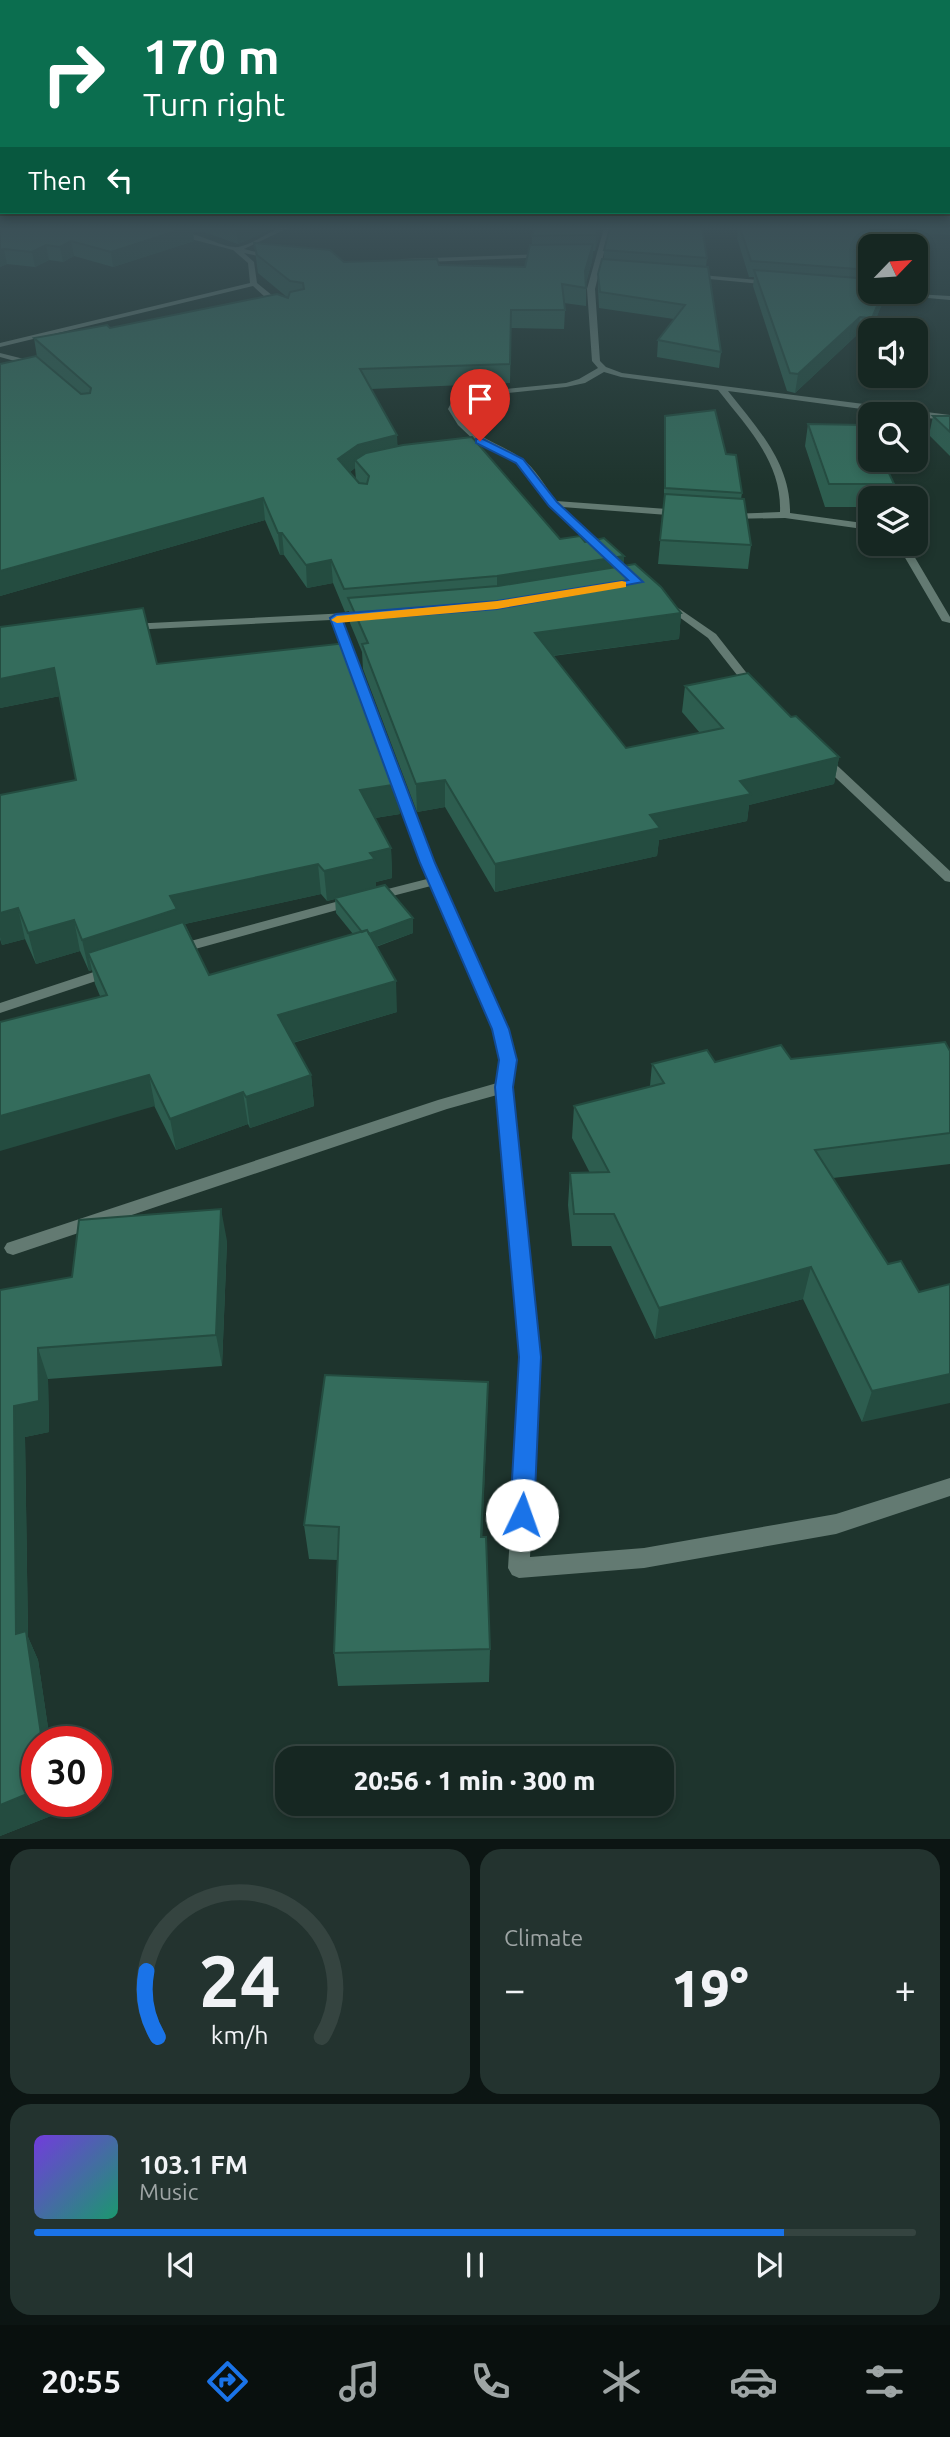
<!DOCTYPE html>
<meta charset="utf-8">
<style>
:root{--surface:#162722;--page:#23332f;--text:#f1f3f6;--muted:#9ea5a5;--line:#354440;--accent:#1a73e8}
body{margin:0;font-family:Ubuntu,sans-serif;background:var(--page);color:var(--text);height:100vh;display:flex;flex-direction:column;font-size:26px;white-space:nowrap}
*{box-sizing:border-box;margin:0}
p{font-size:23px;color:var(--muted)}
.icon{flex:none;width:38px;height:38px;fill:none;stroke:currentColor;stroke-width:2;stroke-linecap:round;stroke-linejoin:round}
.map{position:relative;height:1839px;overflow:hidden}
.panel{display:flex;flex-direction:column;gap:10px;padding:10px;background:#0c1513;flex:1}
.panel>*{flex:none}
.guide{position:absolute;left:0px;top:0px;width:950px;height:214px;box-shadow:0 4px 10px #0003,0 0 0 2px var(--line);background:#0b6e4f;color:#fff;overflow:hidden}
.needle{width:46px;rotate:65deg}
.controls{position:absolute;left:858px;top:234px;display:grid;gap:14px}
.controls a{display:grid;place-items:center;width:70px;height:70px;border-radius:14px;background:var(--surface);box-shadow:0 4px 10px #0003,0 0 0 2px var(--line);font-size:35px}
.speed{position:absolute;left:21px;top:1726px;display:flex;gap:14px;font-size:35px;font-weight:700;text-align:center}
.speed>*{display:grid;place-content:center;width:91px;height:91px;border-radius:50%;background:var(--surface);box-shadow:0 4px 10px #0003,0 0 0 2px var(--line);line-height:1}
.speed .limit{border:10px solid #d22;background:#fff;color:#111}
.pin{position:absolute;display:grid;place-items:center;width:60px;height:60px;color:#fff;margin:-72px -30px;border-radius:50% 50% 50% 0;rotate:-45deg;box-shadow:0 0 7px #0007}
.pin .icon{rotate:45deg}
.me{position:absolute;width:77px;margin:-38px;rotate:3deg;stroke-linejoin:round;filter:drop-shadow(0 0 5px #0008)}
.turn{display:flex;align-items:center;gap:24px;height:147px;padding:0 28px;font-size:32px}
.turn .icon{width:91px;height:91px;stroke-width:2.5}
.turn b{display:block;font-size:49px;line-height:60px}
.then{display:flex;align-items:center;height:66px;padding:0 28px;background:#0003;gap:14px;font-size:26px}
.big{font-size:52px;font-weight:800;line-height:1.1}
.panel .card{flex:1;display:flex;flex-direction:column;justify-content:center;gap:10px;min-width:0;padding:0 24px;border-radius:21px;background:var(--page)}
.panel .dial{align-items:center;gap:0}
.dial svg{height:182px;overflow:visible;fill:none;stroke:var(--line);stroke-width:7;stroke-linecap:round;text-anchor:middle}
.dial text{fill:var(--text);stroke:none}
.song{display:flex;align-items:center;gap:21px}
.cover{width:84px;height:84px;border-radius:10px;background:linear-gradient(135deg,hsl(260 70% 55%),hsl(160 70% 35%))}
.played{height:7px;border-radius:4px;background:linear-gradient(90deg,var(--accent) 85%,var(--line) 85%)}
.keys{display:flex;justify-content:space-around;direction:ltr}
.heat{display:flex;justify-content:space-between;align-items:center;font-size:38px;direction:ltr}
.panel .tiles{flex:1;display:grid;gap:10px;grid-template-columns:1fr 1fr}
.card:last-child{grid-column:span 2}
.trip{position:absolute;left:275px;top:1746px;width:399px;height:70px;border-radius:21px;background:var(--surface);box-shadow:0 4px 10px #0003,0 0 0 2px var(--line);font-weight:800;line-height:70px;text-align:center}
.dock{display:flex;height:112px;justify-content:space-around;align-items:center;background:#09100e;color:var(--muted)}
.dock .icon{width:49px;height:49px}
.dock .current{color:var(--accent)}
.dock b{font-size:32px;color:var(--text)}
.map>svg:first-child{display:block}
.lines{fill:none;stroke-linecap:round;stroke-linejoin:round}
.street{fill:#637a72;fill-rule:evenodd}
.wall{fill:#2d5d4f;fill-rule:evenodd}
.shaded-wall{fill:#244c40}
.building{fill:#346c5c;stroke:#244c40;stroke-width:2}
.route{fill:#1a73e8;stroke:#114b97;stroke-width:2}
.slow{fill:#f59e0b}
</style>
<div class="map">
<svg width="950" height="1839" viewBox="0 0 950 1839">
<rect width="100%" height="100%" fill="#1e342d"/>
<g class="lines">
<!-- street -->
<path class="street" d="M280 228H288L244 249 276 257 273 259 244 253 254 262 257 283 284 305V309H278L253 286 0 347V343L250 283 248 263 233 250 172 234C191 227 221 249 238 247 251 245 267 233 280 228Z
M604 228H610L595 289 600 361 606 367 622 373 950 415V421L728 391C757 428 791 463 790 513L870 524V530L785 518 726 519V515L729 514 780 512C782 462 747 427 718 390L621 377 604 372 585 383 566 387 470 397 459 403 456 409C478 442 493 439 521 458 535 467 546 488 556 501L681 510 686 513 681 516 562 507 610 552 611 554 606 557 550 506 517 463 477 443 458 425 448 409 453 399 465 393 566 383 579 379 598 368 592 361 587 289Z
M546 254 548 257 402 263 399 261 402 259Z
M690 274 771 281 774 283 771 285 688 277Z
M880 292 950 296V300L883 294Z
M0 353 40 363 41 365 37 367 0 357Z
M897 544H907L950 617V623L942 621Z
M668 601 716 634 756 685V689H748L708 638 664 606 663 604Z
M368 612 373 615 372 617 342 620 357 659 351 662 345 659 331 620 130 630 125 627 130 624Z
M823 755 827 756 950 871V882L945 881 819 762 817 759 819 756Z
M393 766 399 770 434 863 509 1029 516 1060 512 1087 539 1357 530 1557 644 1548 836 1514 950 1478V1496L836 1534 644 1568 519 1578 512 1575 508 1568 521 1357 497 1095 447 1109 13 1255 7 1253 4 1248 7 1243 438 1100 497 1083 500 1060 493 1029 431 886 373 901 366 897 368 894 427 879 387 770Z
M354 897 361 901 359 904 177 954 170 949 172 946Z
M112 966 119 971 117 974 0 1013V1003Z"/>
</g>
<!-- wall -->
<path class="wall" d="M0 228H274L238 244 204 232H193L194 241 113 267 74 256 63 262 49 260 35 267 7 264 0 267Z
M534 228H600V233L595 251H593L592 261 586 283V306L564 303 565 310 564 329 511 328 510 383 371 389 398 446 560 539 585 542 624 556 623 565 681 613 679 639 553 656 626 748 700 733 682 712 685 686 791 717 839 757 834 784 749 805 747 821 659 840 657 856 495 892 445 807 417 812 363 669 362 652 350 623 349 611 345 612 333 583 307 588 284 555H280L265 520 0 596 37 357 34 338 110 328 288 298 258 273 254 243 344 262 525 267 532 244V236ZM355 468 356 480 350 472Z
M738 228H950V235L912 232 870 247V292L885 297 870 331 869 335 858 334 795 393 787 391 753 286 754 277H749L737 238Z
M604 250 707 258 706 267 721 352 719 368 657 357 658 340 674 319 599 308 598 289V274L604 259Z
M665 416 726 454 742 493 741 499 751 545 748 569 658 564 664 503V434Z
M933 416H950V456L929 435Z
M808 424 894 484 892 499H870V507H825L805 446Z
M0 627 157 664 400 814 375 818 391 848 392 878 376 882V888L413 933 376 947 397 1012 293 1043 311 1075 314 1106 250 1128 248 1124 176 1150 100 996 95 984 92 970 89 971 80 951 36 964 25 939 2 945 0 939V795L76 780 60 696 0 708ZM321 894 327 901 335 899 336 913 353 934 209 975 185 924Z
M950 1051V1164L833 1178 888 1264 919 1292 862 1422 803 1299 655 1339 611 1246H572L568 1205 570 1173H590L572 1138 574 1106 650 1086 652 1064 715 1062Z
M227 1241 222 1366 48 1379 49 1432 25 1437 28 1637 38 1660 50 1741H37L61 1812 0 1836V1290L72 1277Z
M488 1382 487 1417 482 1537 490 1649 489 1682 338 1686 334 1653 337 1560 309 1559 304 1525Z"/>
<!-- shaded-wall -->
<path class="shaded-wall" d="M185 228H192L194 241 113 267 111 252Z
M240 228H274L238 244 236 229Z
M598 228H600V233L595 251 596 235Z
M910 228H913L912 232 906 247H902Z
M71 241 74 256 63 262 60 247Z
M593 244 592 261 584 288 585 271Z
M46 245 49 260 35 267 32 252Z
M4 249 7 264 0 267V250Z
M883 292H886L885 297 871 331H870L869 335 872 318Z
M860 317 858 334 795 393 798 374Z
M397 435 398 456 355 460V468L339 480 338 459 358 445Z
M263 498 265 520 0 596V571Z
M278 533H282L284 555H280Z
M624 556 623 578 497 599V576Z
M331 560 333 583 307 588 306 565Z
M681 613 679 639 534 658 535 633Z
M54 668 60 696 0 708V679Z
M839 757 834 784 749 805 747 821 659 840 657 856 495 892V864L650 815 740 781Z
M445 780V807L417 812 416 784Z
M399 784 400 814 362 820 360 790Z
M391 848 392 878 376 882V889L327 901 324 871 370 853Z
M318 864 321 894 180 925 88 953 92 970 89 971 82 940 170 896Z
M18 908 25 939 2 945 0 937V913Z
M413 918V933L366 950 365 935Z
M74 920 80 951 36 964 28 933Z
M396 981 397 1012 281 1046 278 1015Z
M149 1075 155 1106 0 1151V1116Z
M311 1075 314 1106 250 1128 246 1097Z
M243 1092 248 1124 176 1150 170 1119Z
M221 1209 227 1241 222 1366 216 1335Z
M811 1267 803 1299 655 1339 659 1308Z
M38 1348 48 1379 49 1432 25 1437 28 1637 38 1660 50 1741H42L16 1634 14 1406Z
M950 1374V1403L862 1422 872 1391Z
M488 1382 487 1417 481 1571V1537Z
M37 1790V1801H60L61 1812 0 1836V1805Z"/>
<!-- building -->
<path class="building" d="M0 228H185L111 252 71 241 60 247 46 245 32 252 4 249 0 250Z
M534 228H598L596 235 532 236Z
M610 228H702L707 258 604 250Z
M740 228H910L902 247H870V270L751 261Z
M254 243 330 250 344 262 437 259 439 265 525 267 530 245 593 244 585 271 586 288 562 284 565 310H511L510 364 360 369 397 435 358 445 338 459 359 483 367 484 369 476 355 460 366 453 403 445 472 437 560 539 580 536 585 542 604 538 624 556 497 576 344 589 331 560 306 565 282 533H278L263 498 0 571V364L36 356 81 394 90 393 91 388 34 338 107 325 110 328 277 294 288 298 290 292 304 289 303 283 290 281 257 255Z
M602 259 708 267 721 352 658 340 685 305 600 292 598 274Z
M754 270 870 279V292H883L872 318 860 317 798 374 790 373Z
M715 410 726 454 736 455 742 493 665 488V416Z
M933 416H950V432Z
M808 424 865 425 870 434V460H883L894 484H829Z
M665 494 744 499 751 545 660 540Z
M635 564 661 587 681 613 535 633 626 748 723 728 685 686 748 673 791 717 796 716 839 757 740 781 751 794 650 815 660 828 495 864 445 780 416 784 362 644 368 643 348 598 498 586Z
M143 608 157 664 346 643 399 784 360 790 391 848 370 853 375 859 324 871 318 864 170 896 177 909 82 940 74 920 28 933 18 908 0 913V795L76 780 54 668 0 679V627Z
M385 885 413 918 369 934 367 930 362 932 335 898Z
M183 922 209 975 367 930 396 981 278 1015 311 1075 246 1097 243 1092 170 1119 149 1075 0 1116V1022L107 995 88 953Z
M945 1042 950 1051V1133L815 1150 888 1264 901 1261 919 1292 950 1284V1374L872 1391 811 1267 659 1308 614 1214H574L570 1173 609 1172 574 1106 664 1083 652 1064 707 1050 715 1062 781 1045 791 1059Z
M221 1209 216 1335 38 1348 39 1401 14 1406 16 1634 26 1631 42 1741H37V1790L0 1805V1290L72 1277 79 1220Z
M325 1375 488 1382 481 1537H486L490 1649 334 1653 339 1527 304 1525Z"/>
<!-- sky -->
<linearGradient id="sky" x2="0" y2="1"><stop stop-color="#101d19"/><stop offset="0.47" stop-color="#3b5057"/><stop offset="1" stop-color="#3b5057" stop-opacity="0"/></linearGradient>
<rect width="950" height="485" fill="url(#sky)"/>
<!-- route -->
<path class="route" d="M476 439H483L523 459 557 502 643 582 497 609 343 621 435 863 509 1029 517 1060 513 1087 541 1357 534 1515 530 1523 522 1526 514 1523 510 1515 519 1357 495 1087 499 1060 492 1029 420 863 330 618 336 614 497 601 628 580 549 506 516 463 476 443Z"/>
<!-- slow -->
<path class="slow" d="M622 581 626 582V587L497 609 337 623 331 620 337 616 497 601Z"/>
</svg>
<div class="controls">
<a><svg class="needle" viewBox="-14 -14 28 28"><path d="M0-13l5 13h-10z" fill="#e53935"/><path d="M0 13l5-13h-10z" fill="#9ea5a5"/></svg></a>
<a><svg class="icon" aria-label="sound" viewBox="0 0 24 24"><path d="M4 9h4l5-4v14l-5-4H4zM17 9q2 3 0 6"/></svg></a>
<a><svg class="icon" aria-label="search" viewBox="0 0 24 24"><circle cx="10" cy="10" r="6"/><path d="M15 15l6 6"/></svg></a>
<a><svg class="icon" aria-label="layers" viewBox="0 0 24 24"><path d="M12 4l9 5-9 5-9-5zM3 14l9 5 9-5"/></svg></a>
</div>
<div class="speed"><div class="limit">30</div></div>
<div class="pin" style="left:480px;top:441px;background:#d93025"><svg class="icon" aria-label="arrive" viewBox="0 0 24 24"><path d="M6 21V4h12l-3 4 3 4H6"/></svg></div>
<svg class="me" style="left:522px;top:1515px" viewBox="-20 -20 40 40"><circle r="19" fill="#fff"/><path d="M0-13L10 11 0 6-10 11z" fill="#1a73e8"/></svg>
<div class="trip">20:56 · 1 min · 300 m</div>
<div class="guide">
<div class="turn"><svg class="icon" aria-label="right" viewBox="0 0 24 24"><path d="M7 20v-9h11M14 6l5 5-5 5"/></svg><div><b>170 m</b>Turn right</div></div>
<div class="then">Then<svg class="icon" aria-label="left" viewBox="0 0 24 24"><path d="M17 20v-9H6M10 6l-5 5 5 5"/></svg></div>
</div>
</div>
<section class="panel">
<div class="tiles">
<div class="card dial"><svg viewBox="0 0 100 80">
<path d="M14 69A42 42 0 1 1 86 69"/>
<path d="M14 69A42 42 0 0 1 9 40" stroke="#1a73e8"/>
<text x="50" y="56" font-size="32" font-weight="700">24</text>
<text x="50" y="72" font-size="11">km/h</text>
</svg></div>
<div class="card"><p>Climate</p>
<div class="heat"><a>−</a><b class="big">19°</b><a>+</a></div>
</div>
<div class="card">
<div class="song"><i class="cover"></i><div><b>103.1 FM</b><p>Music</p></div></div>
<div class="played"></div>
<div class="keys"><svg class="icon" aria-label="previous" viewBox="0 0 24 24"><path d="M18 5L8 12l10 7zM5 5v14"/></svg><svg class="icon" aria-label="pause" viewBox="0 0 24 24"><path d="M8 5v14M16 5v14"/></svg><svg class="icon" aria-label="next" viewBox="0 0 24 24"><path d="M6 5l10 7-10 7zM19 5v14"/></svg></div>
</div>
</div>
</section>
<nav class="dock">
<b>20:55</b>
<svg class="icon current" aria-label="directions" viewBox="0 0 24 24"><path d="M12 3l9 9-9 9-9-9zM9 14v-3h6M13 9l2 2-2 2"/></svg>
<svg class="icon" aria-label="music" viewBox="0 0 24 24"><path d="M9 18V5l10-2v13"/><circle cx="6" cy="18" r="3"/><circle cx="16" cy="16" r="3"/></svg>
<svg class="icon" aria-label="phone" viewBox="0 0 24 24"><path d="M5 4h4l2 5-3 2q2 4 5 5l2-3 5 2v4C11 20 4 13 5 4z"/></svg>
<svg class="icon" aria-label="climate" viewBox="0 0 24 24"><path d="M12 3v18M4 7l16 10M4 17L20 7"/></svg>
<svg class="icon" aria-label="car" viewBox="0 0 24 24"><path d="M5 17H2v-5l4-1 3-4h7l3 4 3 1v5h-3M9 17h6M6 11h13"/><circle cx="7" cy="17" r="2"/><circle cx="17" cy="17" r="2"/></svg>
<svg class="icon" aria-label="filters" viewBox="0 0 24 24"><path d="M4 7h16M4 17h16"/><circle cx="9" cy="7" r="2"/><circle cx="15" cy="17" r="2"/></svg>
</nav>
